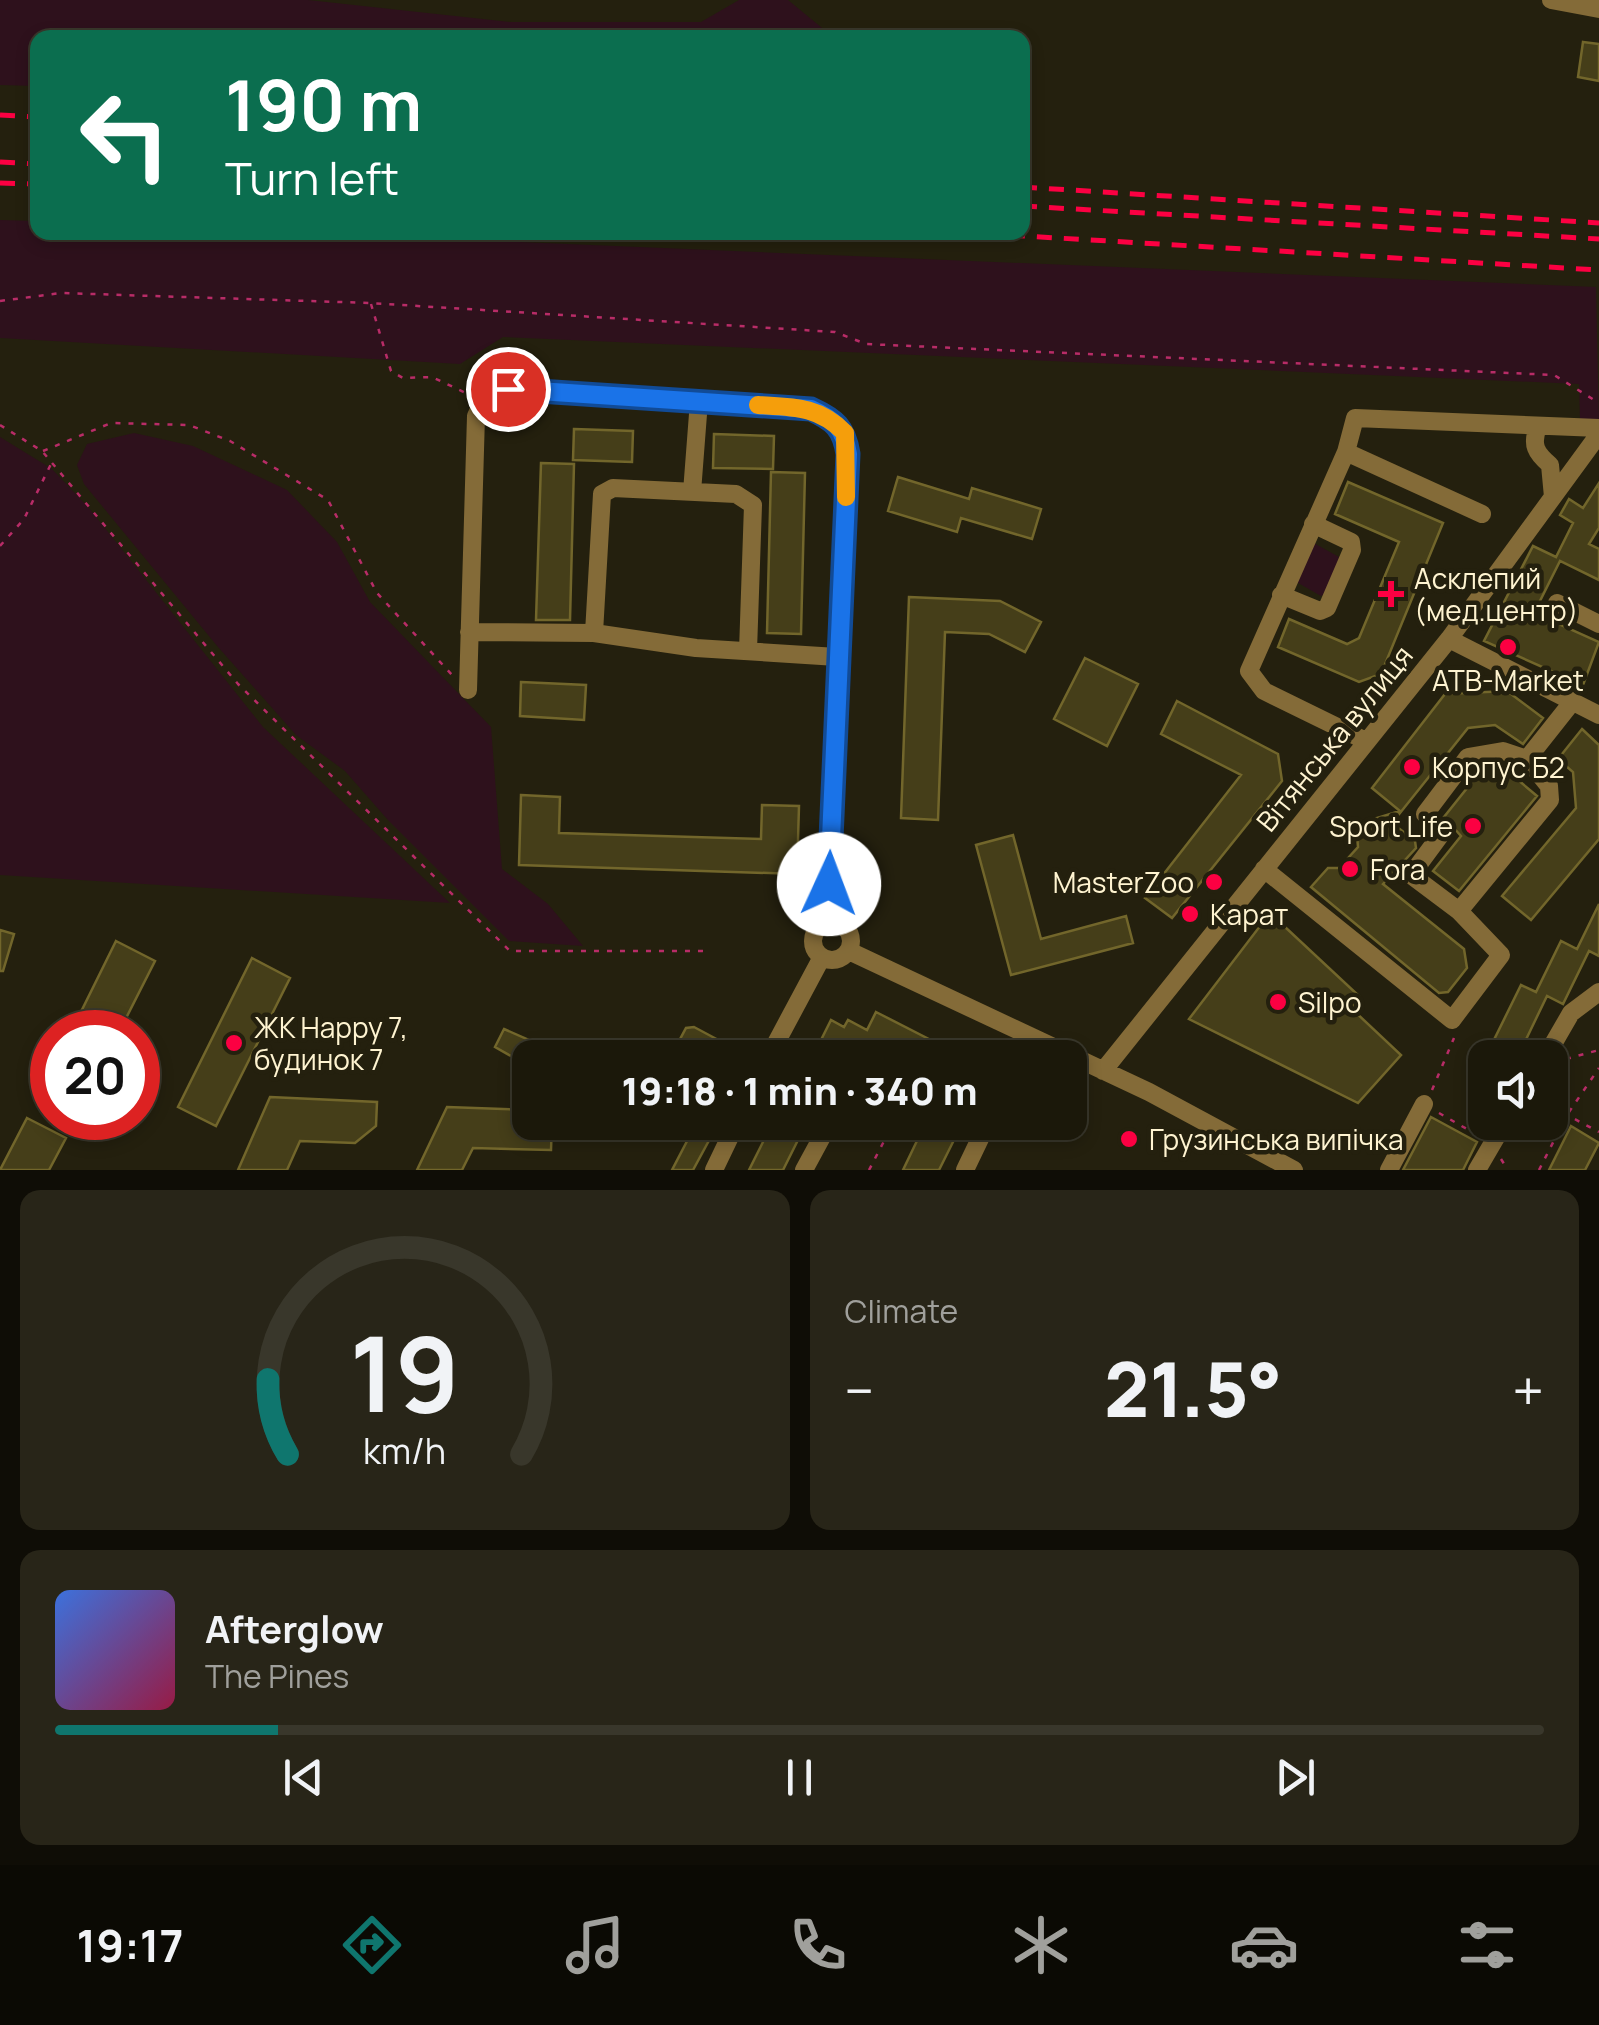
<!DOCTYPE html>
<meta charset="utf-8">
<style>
:root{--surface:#1b180a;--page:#282518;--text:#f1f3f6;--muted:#a0a09c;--line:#39372b;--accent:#0f766e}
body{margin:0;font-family:Manrope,sans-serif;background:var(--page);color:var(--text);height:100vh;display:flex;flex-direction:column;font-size:38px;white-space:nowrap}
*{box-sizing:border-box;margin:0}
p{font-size:32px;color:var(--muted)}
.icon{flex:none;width:55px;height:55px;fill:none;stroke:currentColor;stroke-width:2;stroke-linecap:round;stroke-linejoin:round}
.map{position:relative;height:1170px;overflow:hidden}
.side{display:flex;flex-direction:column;gap:20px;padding:20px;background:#0f0d06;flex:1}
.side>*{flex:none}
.top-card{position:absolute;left:30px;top:30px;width:1000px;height:210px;border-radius:20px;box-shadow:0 5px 15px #0003,0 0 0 2px var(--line);background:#0b6e4f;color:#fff;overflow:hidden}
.buttons{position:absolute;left:1468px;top:1040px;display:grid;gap:20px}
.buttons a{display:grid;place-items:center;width:100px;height:100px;border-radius:20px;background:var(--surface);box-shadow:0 5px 15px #0003,0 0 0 2px var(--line);font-size:50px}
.speed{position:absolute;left:30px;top:1010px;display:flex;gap:20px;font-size:50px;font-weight:700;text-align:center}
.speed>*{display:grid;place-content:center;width:130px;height:130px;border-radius:50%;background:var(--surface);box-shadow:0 5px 15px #0003,0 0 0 2px var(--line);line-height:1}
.speed .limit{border:15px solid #d22;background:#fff;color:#111}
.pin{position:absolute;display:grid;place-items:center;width:85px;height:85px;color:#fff;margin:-42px;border:5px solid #fff;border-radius:50%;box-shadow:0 2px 10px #0007}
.me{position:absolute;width:110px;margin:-55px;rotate:2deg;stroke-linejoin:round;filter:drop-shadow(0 0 8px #0008)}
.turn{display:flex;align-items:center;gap:35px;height:210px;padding:0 30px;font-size:45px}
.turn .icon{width:130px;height:130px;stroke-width:2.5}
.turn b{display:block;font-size:70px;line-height:85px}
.big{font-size:75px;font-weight:800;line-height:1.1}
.side .widget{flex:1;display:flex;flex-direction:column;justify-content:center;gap:15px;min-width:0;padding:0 35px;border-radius:20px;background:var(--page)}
.side .dial{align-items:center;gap:0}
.dial svg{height:260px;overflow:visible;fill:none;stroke:var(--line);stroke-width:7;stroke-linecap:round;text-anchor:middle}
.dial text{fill:var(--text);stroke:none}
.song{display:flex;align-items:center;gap:30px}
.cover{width:120px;height:120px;border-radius:15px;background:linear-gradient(135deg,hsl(220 70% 55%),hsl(340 70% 35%))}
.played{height:10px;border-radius:5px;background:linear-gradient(90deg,var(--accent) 15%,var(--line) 15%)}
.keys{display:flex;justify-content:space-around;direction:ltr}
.heat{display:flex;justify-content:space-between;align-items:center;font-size:55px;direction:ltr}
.side .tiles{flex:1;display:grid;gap:20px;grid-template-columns:1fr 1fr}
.widget:last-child{grid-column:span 2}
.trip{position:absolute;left:512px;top:1040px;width:575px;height:100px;border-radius:20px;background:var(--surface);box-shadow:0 5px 15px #0003,0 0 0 2px var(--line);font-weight:800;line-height:100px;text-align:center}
.menu{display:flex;height:160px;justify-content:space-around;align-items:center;background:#0b0a04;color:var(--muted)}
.menu .icon{width:70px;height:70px}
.menu .on{color:var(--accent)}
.menu b{font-size:45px;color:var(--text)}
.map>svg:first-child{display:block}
.green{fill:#2e111c}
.building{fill:#453e19;stroke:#72662b;stroke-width:2.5}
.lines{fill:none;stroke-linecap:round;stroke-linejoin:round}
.path{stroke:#b82c67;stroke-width:2.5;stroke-dasharray:5 8;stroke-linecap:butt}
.minor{stroke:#846b38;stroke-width:18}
.rail{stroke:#fc0042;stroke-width:5;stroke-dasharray:15 12;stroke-linecap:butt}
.route-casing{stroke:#114b97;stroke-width:25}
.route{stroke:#1a73e8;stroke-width:18}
.slow{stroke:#f59e0b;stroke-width:18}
.poi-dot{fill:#fc0042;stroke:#24200e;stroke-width:4}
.labels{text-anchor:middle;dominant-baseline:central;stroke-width:9;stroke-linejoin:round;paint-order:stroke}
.poi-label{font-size:28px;fill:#fff4d1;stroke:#24200e;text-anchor:start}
.street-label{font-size:28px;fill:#fff4d1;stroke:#24200e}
</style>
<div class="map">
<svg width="1599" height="1170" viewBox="0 0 1599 1170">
<rect width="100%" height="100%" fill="#24200e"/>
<!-- green -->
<path class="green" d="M0 0H308L511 22H701L739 0H788L833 37 38 38 37 86 0 85Z
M0 220 37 221 38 232 302 233 1596 287 1599 424 1580 421 1579 384 503 337 460 364 0 338Z
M134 433 193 446 287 490 337 542 370 602 491 727 502 869 548 904 583 946 509 941 388 820 345 771 296 735 218 647 84 484 77 465 87 444Z
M0 437 52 469 89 508 263 727 450 903 0 875Z
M1310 541 1339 557 1329 591 1321 596 1293 580Z"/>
<!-- building -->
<path class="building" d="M1583 42 1599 44V81L1578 77Z
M574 429 633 431 632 462 573 460Z
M714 434 774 436 773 469 713 468Z
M541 463 574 464 570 620H536Z
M771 472 805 473 801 634 767 633Z
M898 477 969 499 972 488 1041 509 1032 539 961 518 957 532 888 511Z
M1348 482 1443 523 1381 674 1359 682 1278 647 1289 619 1347 644 1359 638 1399 542 1335 514Z
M1599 483V528L1589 544 1599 549V580L1560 561 1534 613 1599 642 1583 685 1484 641 1533 546 1556 557 1573 523 1560 515 1569 499 1583 508Z
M909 597 1000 601 1041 622 1025 652 989 634 945 632 938 820 901 818Z
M1085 658 1138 684 1107 746 1054 719Z
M521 682 586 685 584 720 520 716Z
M1507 691 1543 718 1523 744 1495 725 1468 728 1392 823 1415 841 1416 848 1383 884 1464 949 1467 968 1448 992 1439 993 1311 887 1328 868H1339L1358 847 1357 835 1367 821 1400 811 1372 788 1445 694Z
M1177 701 1278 754 1282 781 1172 918 1145 898 1241 775 1161 734Z
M1582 729 1599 745V839L1531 920 1502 896 1576 808 1573 772 1558 759Z
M1499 764 1537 796 1459 891 1433 871 1461 836 1444 817 1484 767Z
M521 795 560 797 559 833 761 839 762 805 799 806 797 874 519 865Z
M1013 835 1041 939 1126 916 1133 943 1011 975 976 845Z
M1599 904V956L1589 951 1563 1004 1547 996 1517 1058H1485L1521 985 1536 992 1561 941 1577 949Z
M1270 913 1359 996 1352 1009 1401 1055 1358 1103 1189 1019Z
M0 930 14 934 3 971H0Z
M116 941 155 961 119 1032H71Z
M252 958 290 978 216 1126 178 1107Z
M876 1012 966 1058H891L858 1041 849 1058H812L831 1020 844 1027 848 1020 867 1030Z
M694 1027 722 1042 714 1058H670L686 1028Z
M504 1029 536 1043 525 1064 495 1047Z
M1485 1055V1107H1478L1468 1090 1473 1069Z
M270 1097 377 1102 376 1126 355 1143 300 1141 287 1170H238Z
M447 1107 530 1110V1122H552L551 1150 473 1148 462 1170H417Z
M1431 1117 1477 1142 1463 1170H1403Z
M27 1118 66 1138 49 1170H0Z
M697 1122H719L693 1170H672Z
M773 1122H807L783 1170H749Z
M926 1122 957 1134 939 1170H903Z
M1571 1126 1599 1143 1585 1170H1549Z"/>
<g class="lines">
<!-- path -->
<path class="path" d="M0 301 61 293 370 303 835 332 866 344 1554 375 1599 403
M371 304 391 371 403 378 432 377 468 394
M0 425 42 451 238 684 510 951H707
M43 451 111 423 189 425 230 441 328 500 377 593 453 676
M0 546 24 519 51 464
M1566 1059 1599 1050
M1432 1090 1454 1038
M1439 1113 1479 1136
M1550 1116 1567 1115 1599 1132
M1501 1159 1508 1170
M869 1170 894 1122
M1539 1170 1567 1115 1599 1068"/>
<!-- minor -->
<path class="minor" d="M1551 0 1599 9
M1538 427C1531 445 1536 453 1550 465L1553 497
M1346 452 1482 514
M692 492 699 401
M1281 595 1320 611 1327 608 1352 550 1351 542 1313 524
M1557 603 1599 624
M469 632 594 633 696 648 837 657
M594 633 602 494 613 488 736 494 753 505 748 651
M1449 639 1599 715
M468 690 476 416C483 400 490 393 508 389L811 409C835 419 844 428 848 454L828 922
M1366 741 1264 691 1249 671 1346 452 1355 418 1599 428
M1527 759 1549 786 1550 800 1459 911 1411 875 1442 833 1425 814 1468 757 1503 751 1527 759 1573 701
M1264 869 1452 1020 1501 955 1459 911
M813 941a19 19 0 1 1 38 0a19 19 0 1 1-38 0Z
M849 951 1149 1092 1294 1170
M768 1058 822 957
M1016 1058 1025 1034
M1545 1058 1571 1013 1599 992
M1103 1071 1449 639 1599 434
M714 1170 737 1122
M804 1170 830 1122
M965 1170 988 1122
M1389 1170 1424 1104
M1477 1170 1505 1122"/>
<!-- rail -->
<path class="rail" d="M0 115 38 117
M0 162 38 164
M0 183 38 184
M1022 187 1599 223
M1022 206 1599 239
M956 232 1599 270"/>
</g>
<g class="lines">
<!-- route casing -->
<g class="route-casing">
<path id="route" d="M508 389 811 409C835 420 844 428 848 454L829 884"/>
</g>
<!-- route -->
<use href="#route" class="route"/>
<!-- slow -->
<path class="slow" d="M758 405C793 407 819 406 845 433L846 497"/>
</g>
<!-- markers -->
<g class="poi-dot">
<path d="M1386 579h10v10h10v10h-10v10h-10v-10h-10v-10h10z"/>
<circle cx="1508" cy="647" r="10"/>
<circle cx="1412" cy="767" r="10"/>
<circle cx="1473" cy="826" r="10"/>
<circle cx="1350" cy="869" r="10"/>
<circle cx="1214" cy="882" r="10"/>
<circle cx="1190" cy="914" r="10"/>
<circle cx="1278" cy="1002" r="10"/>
<circle cx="234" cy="1043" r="10"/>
<circle cx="1129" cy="1139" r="10"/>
</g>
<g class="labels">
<!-- poi labels -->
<g class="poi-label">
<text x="1414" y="578">Асклепий<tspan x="1414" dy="32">(мед.центр)</tspan></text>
<text x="1508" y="680" text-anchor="middle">ATB-Market</text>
<text x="1432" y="767">Корпус Б2</text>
<text x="1453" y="826" text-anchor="end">Sport Life</text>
<text x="1370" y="869">Fora</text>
<text x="1194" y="882" text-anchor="end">MasterZoo</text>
<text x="1210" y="914">Карат</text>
<text x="1298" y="1002">Silpo</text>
<text x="254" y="1027">ЖК Happy 7,<tspan x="254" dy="32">будинок 7</tspan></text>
<text x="1149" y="1139">Грузинська випічка</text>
</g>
<!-- street labels -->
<g class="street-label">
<text transform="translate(1334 738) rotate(-51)">Вітянська вулиця</text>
</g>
</g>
</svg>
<div class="buttons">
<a><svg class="icon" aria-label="sound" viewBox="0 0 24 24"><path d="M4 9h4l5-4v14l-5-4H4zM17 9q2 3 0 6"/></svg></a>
</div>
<div class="speed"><div class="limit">20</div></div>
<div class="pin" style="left:508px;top:389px;background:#d93025"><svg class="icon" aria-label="arrive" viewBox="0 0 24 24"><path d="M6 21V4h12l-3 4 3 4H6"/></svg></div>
<svg class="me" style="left:829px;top:884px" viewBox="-20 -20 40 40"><circle r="19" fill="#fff"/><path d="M0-13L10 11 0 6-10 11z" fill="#1a73e8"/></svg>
<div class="trip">19:18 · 1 min · 340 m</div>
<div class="top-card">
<div class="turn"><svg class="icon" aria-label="left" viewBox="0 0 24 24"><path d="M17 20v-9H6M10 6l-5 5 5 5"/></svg><div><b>190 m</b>Turn left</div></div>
</div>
</div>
<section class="side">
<div class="tiles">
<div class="widget dial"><svg viewBox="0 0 100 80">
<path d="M14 69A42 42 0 1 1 86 69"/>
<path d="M14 69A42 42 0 0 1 8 46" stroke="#0f766e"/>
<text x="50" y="56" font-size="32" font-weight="700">19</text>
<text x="50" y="72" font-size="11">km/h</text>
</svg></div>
<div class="widget"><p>Climate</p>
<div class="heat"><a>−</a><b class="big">21.5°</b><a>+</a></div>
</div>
<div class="widget">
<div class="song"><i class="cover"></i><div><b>Afterglow</b><p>The Pines</p></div></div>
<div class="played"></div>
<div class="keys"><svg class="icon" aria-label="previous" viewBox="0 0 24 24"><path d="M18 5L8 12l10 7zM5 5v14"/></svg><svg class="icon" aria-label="pause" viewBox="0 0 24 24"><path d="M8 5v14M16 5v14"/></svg><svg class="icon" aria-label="next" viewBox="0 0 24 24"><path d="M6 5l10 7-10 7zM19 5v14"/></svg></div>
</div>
</div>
</section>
<nav class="menu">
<b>19:17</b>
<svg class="icon on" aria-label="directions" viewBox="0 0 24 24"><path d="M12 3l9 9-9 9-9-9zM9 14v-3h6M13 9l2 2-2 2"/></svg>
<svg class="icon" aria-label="music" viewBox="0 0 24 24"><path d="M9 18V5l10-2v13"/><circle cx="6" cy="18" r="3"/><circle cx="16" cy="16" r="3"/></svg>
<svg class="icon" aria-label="phone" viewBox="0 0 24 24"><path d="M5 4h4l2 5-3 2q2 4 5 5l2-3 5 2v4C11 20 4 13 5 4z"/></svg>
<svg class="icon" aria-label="climate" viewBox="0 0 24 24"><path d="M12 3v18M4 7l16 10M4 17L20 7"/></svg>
<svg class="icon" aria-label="car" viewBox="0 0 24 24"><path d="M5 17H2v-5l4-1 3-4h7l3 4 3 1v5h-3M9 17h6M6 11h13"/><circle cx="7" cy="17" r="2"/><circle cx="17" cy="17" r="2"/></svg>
<svg class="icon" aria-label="filters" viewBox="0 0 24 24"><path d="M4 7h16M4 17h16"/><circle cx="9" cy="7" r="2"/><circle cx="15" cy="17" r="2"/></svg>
</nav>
